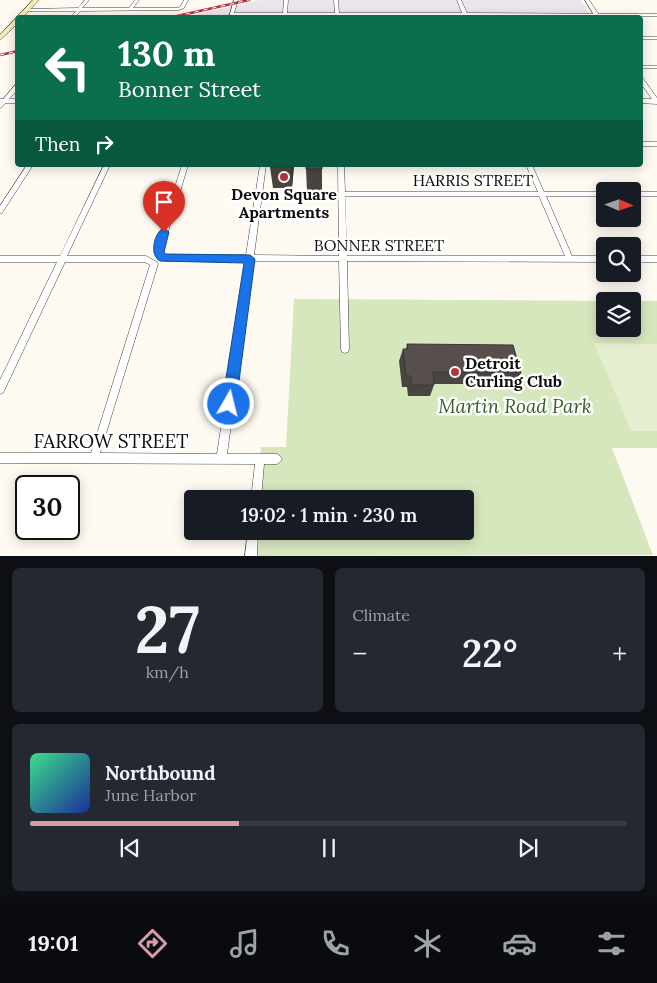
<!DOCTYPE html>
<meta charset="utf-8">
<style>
:root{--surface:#171b24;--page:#242831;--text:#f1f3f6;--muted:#9ea1a6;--line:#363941;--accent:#d59ca5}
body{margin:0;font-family:Lora,serif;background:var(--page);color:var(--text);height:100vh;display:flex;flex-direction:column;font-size:19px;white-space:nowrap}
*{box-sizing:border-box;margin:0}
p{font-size:16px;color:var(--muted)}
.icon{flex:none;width:28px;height:28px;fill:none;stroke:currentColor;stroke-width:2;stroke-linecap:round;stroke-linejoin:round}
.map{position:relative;height:556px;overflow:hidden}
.details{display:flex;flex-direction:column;gap:12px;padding:12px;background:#0d0f14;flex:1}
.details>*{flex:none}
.hud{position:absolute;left:15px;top:15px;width:628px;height:152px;border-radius:5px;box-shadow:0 2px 12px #0003;background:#0b6e4f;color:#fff;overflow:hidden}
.needle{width:32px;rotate:92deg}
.fabs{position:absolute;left:596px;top:182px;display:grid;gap:10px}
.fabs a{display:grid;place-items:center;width:45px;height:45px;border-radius:5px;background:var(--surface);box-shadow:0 2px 12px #0003;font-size:25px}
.speed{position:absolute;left:15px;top:475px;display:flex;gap:10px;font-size:25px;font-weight:700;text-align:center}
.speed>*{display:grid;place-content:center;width:65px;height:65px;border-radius:50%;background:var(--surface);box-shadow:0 2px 12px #0003;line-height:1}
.speed .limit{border:2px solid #111;border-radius:8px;background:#fff;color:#111}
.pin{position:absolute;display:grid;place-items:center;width:42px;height:42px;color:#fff;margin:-51px -21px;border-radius:50% 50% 50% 0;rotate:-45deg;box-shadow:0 0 5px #0007}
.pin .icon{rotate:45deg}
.me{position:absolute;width:55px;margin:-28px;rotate:8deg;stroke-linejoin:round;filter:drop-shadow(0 0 4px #0008)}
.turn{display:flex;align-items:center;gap:18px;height:105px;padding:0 20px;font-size:22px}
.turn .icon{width:65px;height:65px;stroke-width:2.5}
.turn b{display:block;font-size:35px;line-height:42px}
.then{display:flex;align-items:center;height:48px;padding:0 20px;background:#0003;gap:10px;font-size:19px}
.big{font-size:38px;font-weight:600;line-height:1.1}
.details .tile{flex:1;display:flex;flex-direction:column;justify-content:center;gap:8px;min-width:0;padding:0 18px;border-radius:8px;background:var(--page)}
.details .dial{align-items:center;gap:0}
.dial b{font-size:65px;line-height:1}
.song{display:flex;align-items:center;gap:15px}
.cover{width:60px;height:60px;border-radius:8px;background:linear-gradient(135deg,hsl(150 70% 55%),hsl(230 70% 35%))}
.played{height:5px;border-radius:2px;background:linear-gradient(90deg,var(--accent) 35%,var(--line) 35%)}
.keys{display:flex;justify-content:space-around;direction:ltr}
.heat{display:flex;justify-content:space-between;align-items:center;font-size:28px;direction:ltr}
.details .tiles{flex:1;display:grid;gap:12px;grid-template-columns:1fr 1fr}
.tile:last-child{grid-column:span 2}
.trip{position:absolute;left:184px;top:490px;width:290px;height:50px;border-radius:5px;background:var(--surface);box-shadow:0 2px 12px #0003;font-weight:600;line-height:50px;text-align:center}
.tab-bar{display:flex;height:80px;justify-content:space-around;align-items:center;background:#090b0e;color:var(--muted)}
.tab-bar .icon{width:35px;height:35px}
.tab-bar .on{color:var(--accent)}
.tab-bar b{font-size:22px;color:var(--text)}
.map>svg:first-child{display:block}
.industrial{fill:#ebe4ec}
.green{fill:#d6e6bd}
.pitch{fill:#e5eece}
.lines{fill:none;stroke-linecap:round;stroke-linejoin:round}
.minor-casing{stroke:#414141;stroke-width:1}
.tertiary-casing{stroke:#414141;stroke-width:1}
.secondary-casing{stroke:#303030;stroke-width:1}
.minor{fill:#fff;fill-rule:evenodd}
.tertiary{fill:#fff;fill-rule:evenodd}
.secondary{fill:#f8ebb2;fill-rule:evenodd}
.rail-casing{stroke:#b33242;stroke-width:2.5}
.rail{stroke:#fff;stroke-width:1;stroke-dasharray:4.5;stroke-linecap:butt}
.wall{fill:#4a4441}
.shaded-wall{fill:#3c3735}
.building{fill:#564f4c;stroke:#3c3735}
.route{fill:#1a73e8;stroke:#114b97}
.poi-dot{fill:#b33242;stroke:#fff;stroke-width:2}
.labels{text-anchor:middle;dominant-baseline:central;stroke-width:5;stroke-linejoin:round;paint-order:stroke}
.street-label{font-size:16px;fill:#0e0e0e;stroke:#fff}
.poi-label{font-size:16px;font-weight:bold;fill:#0e0e0e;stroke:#fff}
.near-park-label{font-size:19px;font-style:italic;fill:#366124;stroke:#fff}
.near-street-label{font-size:19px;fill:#0e0e0e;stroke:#fff}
</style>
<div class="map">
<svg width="657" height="556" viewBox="0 0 657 556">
<rect width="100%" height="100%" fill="#fefaf1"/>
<!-- industrial -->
<path class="industrial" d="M260 0H581L592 17 180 18Z"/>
<!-- green -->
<path class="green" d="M294 299 631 301H605V329H632L633 301H657V448H612L653 555 251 556 253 531H465V499H256L261 447H286Z"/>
<!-- pitch -->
<path class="pitch" d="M594 343 657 344V431H631Z"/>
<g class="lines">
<!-- minor casing -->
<g class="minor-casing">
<path id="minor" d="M85 0H89L82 8H129L135 0H139L133 8H178L181 6 184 0H188L184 8 179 10 80 11 75 18H70L76 11H27L25 10 27 9 78 8Z
M234 0H238L234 13H283L284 0H288L287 13H335L334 0H338L339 13H462L457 0H461L467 13 657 14V16H468V18H464L463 16 339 15V18H335V15H286V18H282V15H234L233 18H229Z
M640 37H657V39H640Z
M640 66H657V68H640Z
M16 84H18V89L2 107 0 108V103Z
M640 142H657V146H640Z
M27 165H33L2 213H0V206Z
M104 165H110L67 256H146L157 262 158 264 100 453 217 454 246 261H164L157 258 154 252 182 165H188L162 252 165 255H246L260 165H266L254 255 339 256 338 165H344L345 192H538L526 165H532L544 192H605V196H546L572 256H605V262L347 261 349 349 348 352 345 353 342 352 341 349 339 261H253L227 454H277L280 456 282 459 280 462 277 464H264L261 499H251L255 464 0 463V453H91L150 265 145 262H65L3 393 0 394V380L57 262H0V256H60ZM345 196H539L565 256H347Z
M632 192H657V196H632Z
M632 256H657V262H632Z
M248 531H258L257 556H245Z"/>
</g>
<!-- tertiary casing -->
<g class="tertiary-casing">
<path id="tertiary" d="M585 0H589L601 18H596Z
M640 76 642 77 657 98V104L640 103V99H652L640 82Z
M0 99H18V103H0Z"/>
</g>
<!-- secondary casing -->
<g class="secondary-casing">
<path id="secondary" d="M33 0H39L22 18H18V23L0 40V35Z"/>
</g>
<!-- minor -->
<use href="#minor" class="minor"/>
<!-- tertiary -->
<use href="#tertiary" class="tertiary"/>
<!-- secondary -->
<use href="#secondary" class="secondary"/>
<!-- rail casing -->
<g class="rail-casing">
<path id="rail" d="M168 18 249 0
M0 55 18 51"/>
</g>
<!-- rail -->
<use href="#rail" class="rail"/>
</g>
<!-- wall -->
<path class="wall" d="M294 165 292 188H273L270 167Z
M322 165V191H307L306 169Z
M407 344 521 373 513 384H434V385L430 396H408L407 387H402L399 361 403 349H406Z"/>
<!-- shaded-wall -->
<path class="shaded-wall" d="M291 165H294L292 188 291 167Z"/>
<!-- building -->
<path class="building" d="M271 165H291V167H270Z
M306 165H322V169H306Z
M407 344 513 345 521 373 433 372 434 385H412L411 376H406L403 349H408Z"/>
<!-- route -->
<path class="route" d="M164 228 169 232 164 252 165 254 250 255 255 259 236 404 234 409 229 411 224 409 222 404 244 263 160 261C149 255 154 232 164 228Z"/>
<!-- markers -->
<g class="poi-dot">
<circle cx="284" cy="177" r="5"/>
<circle cx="455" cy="372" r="5"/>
</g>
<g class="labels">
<!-- street labels -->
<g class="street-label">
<text x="473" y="180">HARRIS STREET</text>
<text x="379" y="245">BONNER STREET</text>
</g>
<!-- poi labels -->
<g class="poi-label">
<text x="284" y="194">Devon Square<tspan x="284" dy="18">Apartments</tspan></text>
<text x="465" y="363" text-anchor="start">Detroit<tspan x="465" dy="18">Curling Club</tspan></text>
</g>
<!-- near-park labels -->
<g class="near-park-label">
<text x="515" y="406">Martin Road Park</text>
</g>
<!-- near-street labels -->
<g class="near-street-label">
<text x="111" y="441">FARROW STREET</text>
</g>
</g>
</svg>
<div class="fabs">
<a><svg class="needle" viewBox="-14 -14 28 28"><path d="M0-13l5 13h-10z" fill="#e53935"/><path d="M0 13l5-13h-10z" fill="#9ea1a6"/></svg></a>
<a><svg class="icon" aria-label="search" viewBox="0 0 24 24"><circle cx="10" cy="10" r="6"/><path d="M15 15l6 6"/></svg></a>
<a><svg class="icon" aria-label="layers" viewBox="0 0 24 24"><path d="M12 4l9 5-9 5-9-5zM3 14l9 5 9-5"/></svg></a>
</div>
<div class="speed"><div class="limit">30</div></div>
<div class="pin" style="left:164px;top:232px;background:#d93025"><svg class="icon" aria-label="arrive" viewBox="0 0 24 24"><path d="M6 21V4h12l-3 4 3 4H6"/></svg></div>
<svg class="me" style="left:229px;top:404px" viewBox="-20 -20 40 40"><circle r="17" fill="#1a73e8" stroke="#fff" stroke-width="3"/><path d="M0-11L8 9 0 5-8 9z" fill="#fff"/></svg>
<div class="trip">19:02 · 1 min · 230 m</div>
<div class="hud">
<div class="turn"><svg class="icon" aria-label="left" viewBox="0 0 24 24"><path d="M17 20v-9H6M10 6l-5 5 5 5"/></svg><div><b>130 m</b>Bonner Street</div></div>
<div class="then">Then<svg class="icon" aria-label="right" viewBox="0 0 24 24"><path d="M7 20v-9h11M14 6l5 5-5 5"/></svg></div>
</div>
</div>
<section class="details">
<div class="tiles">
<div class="tile dial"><b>27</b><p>km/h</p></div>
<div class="tile"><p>Climate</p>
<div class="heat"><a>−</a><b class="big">22°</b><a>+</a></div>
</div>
<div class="tile">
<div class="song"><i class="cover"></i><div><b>Northbound</b><p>June Harbor</p></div></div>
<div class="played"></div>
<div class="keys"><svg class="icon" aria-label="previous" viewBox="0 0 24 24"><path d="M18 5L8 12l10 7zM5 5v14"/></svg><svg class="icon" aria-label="pause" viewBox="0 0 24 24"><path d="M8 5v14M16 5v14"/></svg><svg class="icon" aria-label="next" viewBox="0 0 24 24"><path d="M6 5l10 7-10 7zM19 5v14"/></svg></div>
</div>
</div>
</section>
<nav class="tab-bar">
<b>19:01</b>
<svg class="icon on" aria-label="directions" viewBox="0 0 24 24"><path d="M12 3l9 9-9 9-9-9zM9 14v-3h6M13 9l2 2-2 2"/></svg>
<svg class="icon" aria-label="music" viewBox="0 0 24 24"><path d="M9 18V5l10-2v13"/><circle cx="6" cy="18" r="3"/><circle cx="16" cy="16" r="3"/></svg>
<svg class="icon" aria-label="phone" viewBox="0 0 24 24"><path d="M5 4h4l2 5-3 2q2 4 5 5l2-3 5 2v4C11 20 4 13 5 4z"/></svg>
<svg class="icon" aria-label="climate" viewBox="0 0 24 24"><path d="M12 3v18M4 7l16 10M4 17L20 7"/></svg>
<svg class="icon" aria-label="car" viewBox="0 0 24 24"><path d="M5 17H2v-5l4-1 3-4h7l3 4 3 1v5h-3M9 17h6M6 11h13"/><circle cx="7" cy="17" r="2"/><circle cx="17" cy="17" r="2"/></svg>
<svg class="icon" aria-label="filters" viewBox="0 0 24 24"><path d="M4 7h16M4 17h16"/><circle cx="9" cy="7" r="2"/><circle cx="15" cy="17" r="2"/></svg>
</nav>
